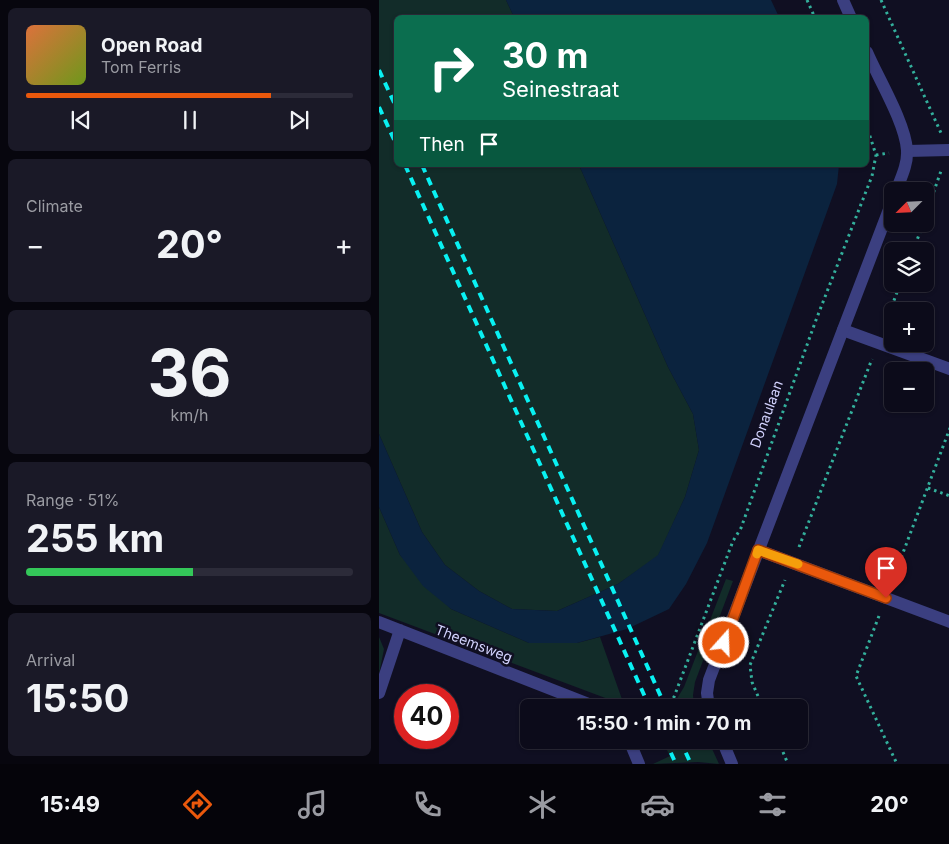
<!DOCTYPE html>
<meta charset="utf-8">
<style>
:root{--surface:#0c0b1a;--page:#1a1927;--text:#f1f3f6;--muted:#9a9ba2;--line:#2c2b39;--accent:#ea580c}
body{margin:0;font-family:Inter,sans-serif;background:var(--page);color:var(--text);height:100vh;display:flex;flex-direction:column;font-size:19px;white-space:nowrap}
*{box-sizing:border-box;margin:0}
p{font-size:16px;color:var(--muted)}
.icon{flex:none;width:28px;height:28px;fill:none;stroke:currentColor;stroke-width:2;stroke-linecap:round;stroke-linejoin:round}
.map{position:relative;flex:1;overflow:hidden}
.panel{display:flex;flex-direction:column;gap:8px;padding:8px;background:#07060e;width:379px}
.panel>*{flex:none}
.banner{position:absolute;left:15px;top:15px;width:475px;height:152px;border-radius:8px;box-shadow:0 1px 4px #0004,0 0 0 1px var(--line);background:#0b6e4f;color:#fff;overflow:hidden}
.needle{width:32px;rotate:246deg}
.controls{position:absolute;left:505px;top:182px;display:grid;gap:10px}
.controls a{display:grid;place-items:center;width:50px;height:50px;border-radius:8px;background:var(--surface);box-shadow:0 1px 4px #0004,0 0 0 1px var(--line);font-size:25px}
.speed{position:absolute;left:15px;top:684px;display:flex;gap:10px;font-size:25px;font-weight:700;text-align:center}
.speed>*{display:grid;place-content:center;width:65px;height:65px;border-radius:50%;background:var(--surface);box-shadow:0 1px 4px #0004,0 0 0 1px var(--line);line-height:1}
.speed .limit{border:8px solid #d22;background:#fff;color:#111}
.pin{position:absolute;display:grid;place-items:center;width:42px;height:42px;color:#fff;margin:-51px -21px;border-radius:50% 50% 50% 0;rotate:-45deg;box-shadow:0 0 5px #0007}
.pin .icon{rotate:45deg}
.me{position:absolute;width:55px;margin:-28px;rotate:20deg;stroke-linejoin:round;filter:drop-shadow(0 0 4px #0008)}
.turn{display:flex;align-items:center;gap:18px;height:105px;padding:0 25px;font-size:22px}
.turn .icon{width:65px;height:65px;stroke-width:2.5}
.turn b{display:block;font-size:35px;line-height:42px}
.then{display:flex;align-items:center;height:48px;padding:0 25px;background:#0003;gap:10px;font-size:19px}
.big{font-size:38px;font-weight:700;line-height:1.1}
.panel .widget{flex:1;display:flex;flex-direction:column;justify-content:center;gap:8px;min-width:0;padding:0 18px;border-radius:8px;background:var(--page)}
.panel .dial{align-items:center;gap:0}
.dial b{font-size:65px;line-height:1}
.song{display:flex;align-items:center;gap:15px}
.cover{width:60px;height:60px;border-radius:8px;background:linear-gradient(135deg,hsl(20 70% 55%),hsl(80 70% 35%))}
.played{height:5px;border-radius:2px;background:linear-gradient(90deg,var(--accent) 75%,var(--line) 75%)}
.keys{display:flex;justify-content:space-around;direction:ltr}
.heat{display:flex;justify-content:space-between;align-items:center;font-size:28px;direction:ltr}
.charge{height:8px;border-radius:4px;background:linear-gradient(90deg,#34c759 51%,var(--line) 0)}
.trip{position:absolute;left:141px;top:699px;width:288px;height:50px;border-radius:8px;background:var(--surface);box-shadow:0 1px 4px #0004,0 0 0 1px var(--line);font-weight:700;line-height:50px;text-align:center}
.tab-bar{display:flex;height:80px;justify-content:space-around;align-items:center;background:#05040a;color:var(--muted)}
.tab-bar .icon{width:35px;height:35px}
.tab-bar .current{color:var(--accent)}
.tab-bar b{font-size:22px;color:var(--text)}
main{display:flex;flex:1;min-height:0}
.map>svg:first-child{display:block}
.green{fill:#122c29}
.water{fill:#0b233e}
.lines{fill:none;stroke-linecap:round;stroke-linejoin:round}
.path{stroke:#33b09c;stroke-width:3;stroke-dasharray:2.5 4;stroke-linecap:butt}
.minor{stroke:#3b3f80;stroke-width:12}
.tertiary{stroke:#3b3f80;stroke-width:12}
.rail{stroke:#09f1f2;stroke-width:4;stroke-dasharray:8 6;stroke-linecap:butt}
.route-casing{stroke:#983908;stroke-width:12}
.route{stroke:#ea580c;stroke-width:9}
.slow{stroke:#f59e0b;stroke-width:9}
.labels{text-anchor:middle;dominant-baseline:central;stroke-width:5;stroke-linejoin:round;paint-order:stroke}
.street-label{font-size:14px;fill:#d2d2fd;stroke:#100f22}
</style>
<main>
<section class="panel">
<div class="widget">
<div class="song"><i class="cover"></i><div><b>Open Road</b><p>Tom Ferris</p></div></div>
<div class="played"></div>
<div class="keys"><svg class="icon" aria-label="previous" viewBox="0 0 24 24"><path d="M18 5L8 12l10 7zM5 5v14"/></svg><svg class="icon" aria-label="pause" viewBox="0 0 24 24"><path d="M8 5v14M16 5v14"/></svg><svg class="icon" aria-label="next" viewBox="0 0 24 24"><path d="M6 5l10 7-10 7zM19 5v14"/></svg></div>
</div>
<div class="widget"><p>Climate</p>
<div class="heat"><a>−</a><b class="big">20°</b><a>+</a></div>
</div>
<div class="widget dial"><b>36</b><p>km/h</p></div>
<div class="widget"><p>Range · 51%</p><b class="big">255 km</b><div class="charge"></div></div>
<div class="widget"><p>Arrival</p><b class="big">15:50</b></div>
</section>
<div class="map">
<svg width="571" height="764" viewBox="0 0 571 764">
<rect width="100%" height="100%" fill="#100f22"/>
<!-- green -->
<path class="green" d="M0 0H127L135 17 18 18V165H200L289 367 314 414 320 450 306 497 279 556 239 584 178 611 133 609 100 591 66 565 43 532 0 434Z
M0 507 21 555 72 609 150 643H198L221 637 245 705 0 613Z
M347 579 354 581 316 682 314 695 315 707H293L305 687Z
M0 637 5 649 0 674Z
M283 740H329L340 764 319 762 274 764 291 756Z"/>
<!-- water -->
<path class="water" d="M127 0H392L400 17H135Z
M200 165H460L458 184 328 543 307 584 290 609 248 629 198 643H150L72 609 44 586 21 555 0 507V434L43 532 66 565 100 591 133 609 178 611 239 584 279 555 306 497 320 450 314 414 289 367Z"/>
<g class="lines">
<!-- path -->
<path class="path" d="M428 0 436 18
M502 0 562 133
M497 155 510 153
M546 217 563 168
M534 251 544 224
M506 325 521 284
M549 488 571 496
M420 547 493 359
M513 582 571 428
M500 616 477 676 518 764
M286 708 295 697 354 541 362 528 437 320 493 176 497 155 488 127
M384 708 373 682 371 665 406 580
M399 740 409 764"/>
<!-- minor -->
<path class="minor" d="M528 151 571 150
M464 330 571 369
M379 550 571 622
M0 622 220 708
M0 693 21 630
M250 740 260 764"/>
<!-- tertiary -->
<path class="tertiary" d="M464 0 472 18
M488 52C499 78 526 122 528 150 529 164 522 178 517 191
M330 708 328 693 330 680 514 199
M343 740 353 764"/>
<!-- rail -->
<path class="rail" d="M0 70 18 109
M0 107 18 146
M26 165 271 708
M43 165 287 708
M286 740 297 764
M301 740 312 764"/>
</g>
<g class="lines">
<!-- route casing -->
<g class="route-casing">
<path id="route" d="M345 643 379 550 507 598"/>
</g>
<!-- route -->
<use href="#route" class="route"/>
<!-- slow -->
<path class="slow" d="M378 554 379 550 419 564"/>
</g>
<g class="labels">
<!-- street labels -->
<g class="street-label">
<text transform="translate(387 414) rotate(-70)">Donaulaan</text>
<text transform="translate(95 643) rotate(21)">Theemsweg</text>
</g>
</g>
</svg>
<div class="controls">
<a><svg class="needle" viewBox="-14 -14 28 28"><path d="M0-13l5 13h-10z" fill="#e53935"/><path d="M0 13l5-13h-10z" fill="#9a9ba2"/></svg></a>
<a><svg class="icon" aria-label="layers" viewBox="0 0 24 24"><path d="M12 4l9 5-9 5-9-5zM3 14l9 5 9-5"/></svg></a>
<a>+</a>
<a>−</a>
</div>
<div class="speed"><div class="limit">40</div></div>
<div class="pin" style="left:507px;top:598px;background:#d93025"><svg class="icon" aria-label="arrive" viewBox="0 0 24 24"><path d="M6 21V4h12l-3 4 3 4H6"/></svg></div>
<svg class="me" style="left:345px;top:643px" viewBox="-20 -20 40 40"><circle r="17" fill="#ea580c" stroke="#fff" stroke-width="3"/><path d="M0-11L8 9 0 5-8 9z" fill="#fff"/></svg>
<div class="trip">15:50 · 1 min · 70 m</div>
<div class="banner">
<div class="turn"><svg class="icon" aria-label="right" viewBox="0 0 24 24"><path d="M7 20v-9h11M14 6l5 5-5 5"/></svg><div><b>30 m</b>Seinestraat</div></div>
<div class="then">Then<svg class="icon" aria-label="arrive" viewBox="0 0 24 24"><path d="M6 21V4h12l-3 4 3 4H6"/></svg></div>
</div>
</div>
</main>
<nav class="tab-bar">
<b>15:49</b>
<svg class="icon current" aria-label="directions" viewBox="0 0 24 24"><path d="M12 3l9 9-9 9-9-9zM9 14v-3h6M13 9l2 2-2 2"/></svg>
<svg class="icon" aria-label="music" viewBox="0 0 24 24"><path d="M9 18V5l10-2v13"/><circle cx="6" cy="18" r="3"/><circle cx="16" cy="16" r="3"/></svg>
<svg class="icon" aria-label="phone" viewBox="0 0 24 24"><path d="M5 4h4l2 5-3 2q2 4 5 5l2-3 5 2v4C11 20 4 13 5 4z"/></svg>
<svg class="icon" aria-label="climate" viewBox="0 0 24 24"><path d="M12 3v18M4 7l16 10M4 17L20 7"/></svg>
<svg class="icon" aria-label="car" viewBox="0 0 24 24"><path d="M5 17H2v-5l4-1 3-4h7l3 4 3 1v5h-3M9 17h6M6 11h13"/><circle cx="7" cy="17" r="2"/><circle cx="17" cy="17" r="2"/></svg>
<svg class="icon" aria-label="filters" viewBox="0 0 24 24"><path d="M4 7h16M4 17h16"/><circle cx="9" cy="7" r="2"/><circle cx="15" cy="17" r="2"/></svg>
<b>20°</b>
</nav>
